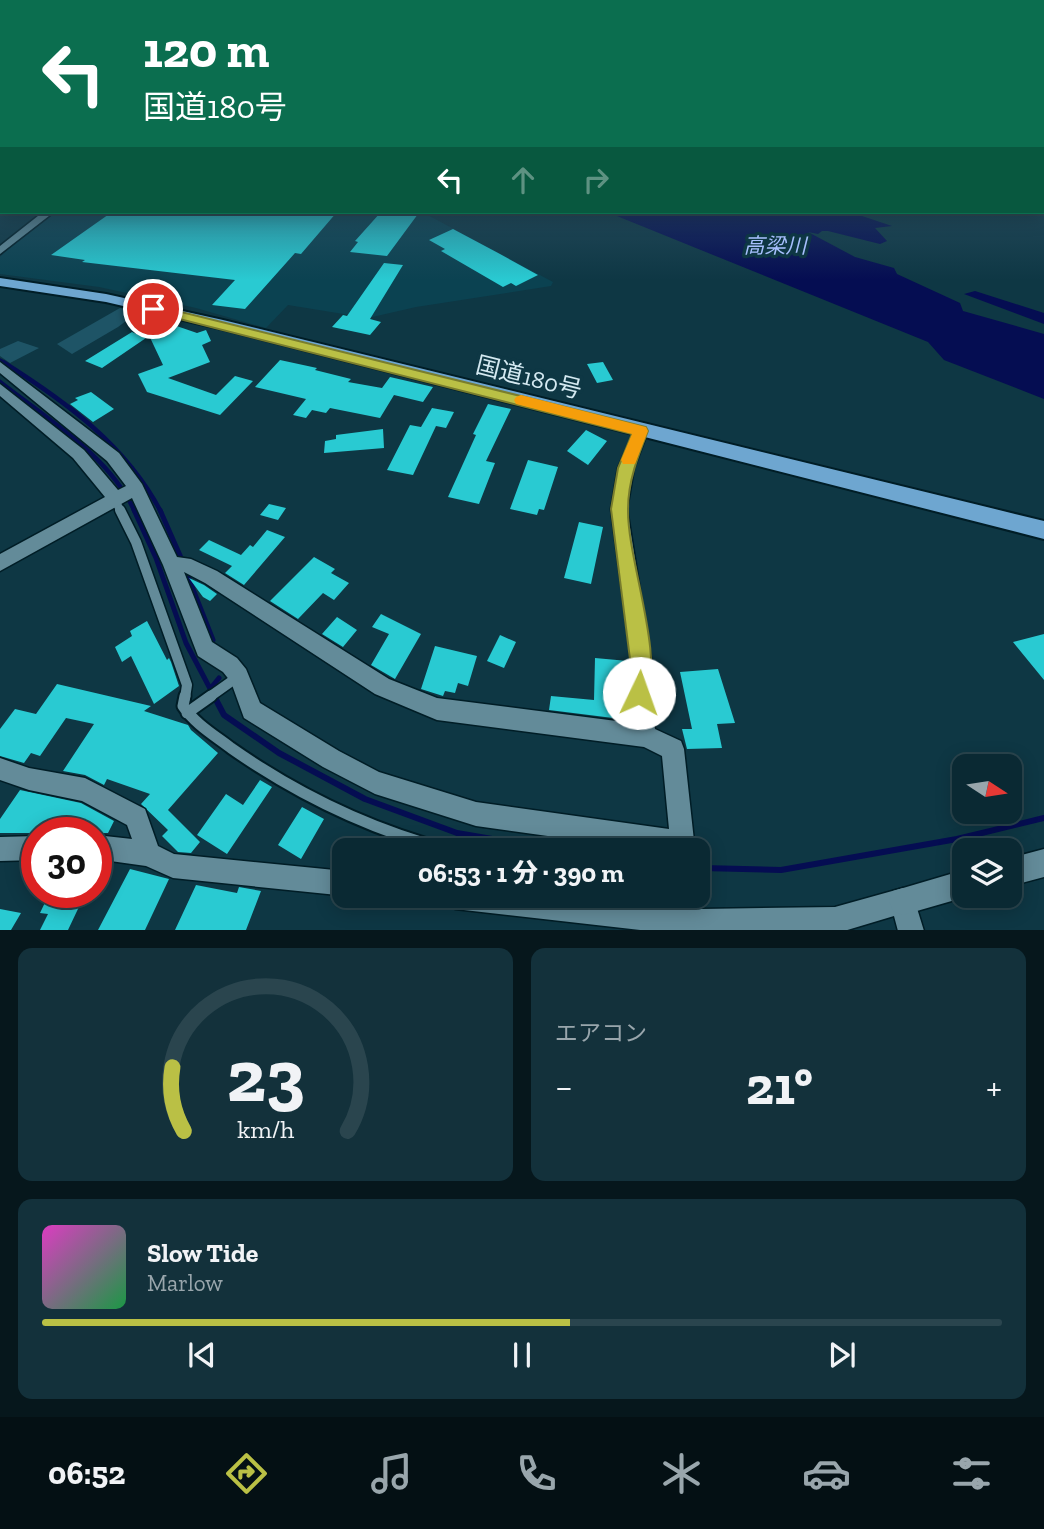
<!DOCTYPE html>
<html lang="ja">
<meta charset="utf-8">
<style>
:root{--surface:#0a2933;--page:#13313b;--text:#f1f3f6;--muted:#99a6ac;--line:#2a454e;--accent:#bac045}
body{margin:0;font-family:"Zilla Slab","Noto Sans JP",serif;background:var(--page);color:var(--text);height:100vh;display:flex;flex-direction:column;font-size:26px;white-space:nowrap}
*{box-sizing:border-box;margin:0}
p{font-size:23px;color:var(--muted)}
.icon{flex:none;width:38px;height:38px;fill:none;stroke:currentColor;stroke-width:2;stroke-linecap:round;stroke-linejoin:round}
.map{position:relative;height:930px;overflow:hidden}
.drawer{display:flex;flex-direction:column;gap:18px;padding:18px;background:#06171c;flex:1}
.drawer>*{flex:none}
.guide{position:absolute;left:0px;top:0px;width:1045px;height:214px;box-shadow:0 4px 18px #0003,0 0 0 2px var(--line);background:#0b6e4f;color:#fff;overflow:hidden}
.needle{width:46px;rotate:102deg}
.controls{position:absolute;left:952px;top:754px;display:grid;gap:14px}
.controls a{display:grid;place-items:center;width:70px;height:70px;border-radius:14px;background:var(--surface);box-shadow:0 4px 18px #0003,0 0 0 2px var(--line);font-size:35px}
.speed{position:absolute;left:21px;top:817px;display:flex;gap:14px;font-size:35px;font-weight:700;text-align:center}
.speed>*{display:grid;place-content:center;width:91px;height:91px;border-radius:50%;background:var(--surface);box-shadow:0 4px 18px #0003,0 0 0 2px var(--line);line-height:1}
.speed .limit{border:10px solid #d22;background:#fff;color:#111}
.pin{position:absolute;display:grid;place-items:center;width:60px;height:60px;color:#fff;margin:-30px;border:4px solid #fff;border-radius:50%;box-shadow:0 2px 7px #0007}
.me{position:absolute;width:77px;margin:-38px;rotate:3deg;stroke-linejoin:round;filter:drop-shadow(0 0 5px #0008)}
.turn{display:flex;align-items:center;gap:24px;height:147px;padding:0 28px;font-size:32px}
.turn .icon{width:91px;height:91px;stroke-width:2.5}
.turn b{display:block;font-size:49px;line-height:60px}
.lanes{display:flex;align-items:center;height:66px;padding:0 28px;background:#0003;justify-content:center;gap:35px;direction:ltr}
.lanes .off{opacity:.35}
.big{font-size:52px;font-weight:800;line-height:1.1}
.drawer .tile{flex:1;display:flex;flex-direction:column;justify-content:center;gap:10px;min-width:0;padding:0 24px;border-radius:14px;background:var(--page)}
.drawer .dial{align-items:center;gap:0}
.dial svg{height:182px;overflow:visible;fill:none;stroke:var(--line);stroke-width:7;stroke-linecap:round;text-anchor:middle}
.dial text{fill:var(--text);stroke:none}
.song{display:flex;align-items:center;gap:21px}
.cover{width:84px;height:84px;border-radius:10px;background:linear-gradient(135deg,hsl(310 70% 55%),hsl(140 70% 35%))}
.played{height:7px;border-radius:4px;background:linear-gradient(90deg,var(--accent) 55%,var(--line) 55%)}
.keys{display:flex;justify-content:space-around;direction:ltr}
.heat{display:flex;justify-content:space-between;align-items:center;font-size:38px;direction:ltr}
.drawer .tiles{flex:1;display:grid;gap:18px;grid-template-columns:1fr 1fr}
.tile:last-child{grid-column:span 2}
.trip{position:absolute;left:332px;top:838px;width:378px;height:70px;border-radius:14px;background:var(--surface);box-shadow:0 4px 18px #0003,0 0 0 2px var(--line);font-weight:800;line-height:70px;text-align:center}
.tabs{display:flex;height:112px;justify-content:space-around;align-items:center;background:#041014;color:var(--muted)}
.tabs .icon{width:49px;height:49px}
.tabs .selected{color:var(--accent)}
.tabs b{font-size:32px;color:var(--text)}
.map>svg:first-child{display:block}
.built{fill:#0b4251}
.green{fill:#1e5466}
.water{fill:#050d52}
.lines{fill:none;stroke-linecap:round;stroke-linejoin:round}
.stream-far3{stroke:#050d52;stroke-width:3.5}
.stream-far2{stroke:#050d52;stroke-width:4.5}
.stream-far1{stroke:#050d52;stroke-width:5}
.stream{stroke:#050d52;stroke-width:6}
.building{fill:#29cad2}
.service-far2-casing{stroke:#001d26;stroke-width:11}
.service-far1-casing{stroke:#001d26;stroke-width:13}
.service-casing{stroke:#001d26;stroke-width:15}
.minor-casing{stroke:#001d26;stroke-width:3}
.tertiary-casing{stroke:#001d26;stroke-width:3}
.trunk-casing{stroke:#001d26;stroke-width:4}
.service-far2{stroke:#638b99;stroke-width:8}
.service-far1{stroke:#638b99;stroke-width:10}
.service{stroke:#638b99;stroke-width:11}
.minor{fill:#638b99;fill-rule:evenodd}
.tertiary{fill:#638b99;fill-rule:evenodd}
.trunk{fill:#6ea6d0;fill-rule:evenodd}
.route{fill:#bac045;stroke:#797d2d;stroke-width:2}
.slow{fill:#f59e0b}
.labels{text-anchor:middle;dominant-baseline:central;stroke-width:7;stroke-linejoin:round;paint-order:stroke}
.far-water-label{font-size:21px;font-style:italic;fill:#a6bffd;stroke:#0e3744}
.street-label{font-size:24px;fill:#d4e9f1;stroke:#0e3744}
</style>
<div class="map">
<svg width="1044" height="931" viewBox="0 0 1044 931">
<rect width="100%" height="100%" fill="#0e3744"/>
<!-- built -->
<path class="built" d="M53 212H422L553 282 551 286 416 307 368 318 288 305 266 328 196 308 99 287 0 274V257L31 227Z"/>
<!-- green -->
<path class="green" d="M120 308 138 312 118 327 72 354 57 344Z
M18 341 39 348 10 363 0 356V349Z"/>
<!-- water -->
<path class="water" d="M607 212H850L892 226 875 228 887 241 880 244 828 231H822L818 234 808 232 855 257 894 268 897 274 960 303 963 311 1044 334V399L944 360 928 342Z
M975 291 1044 313V324L964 294Z"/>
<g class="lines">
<!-- stream-far3 -->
<path class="stream-far3" d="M0 360 5 363"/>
<!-- stream-far2 -->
<path class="stream-far2" d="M3 362C65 401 126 445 161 512
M0 382C47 419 109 455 135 512"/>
<!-- stream-far1 -->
<path class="stream-far1" d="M134 510 156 558 186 643 215 698
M160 510 182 560
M185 569 213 640
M210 689 219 678"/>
<!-- stream -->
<path class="stream" d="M214 696 224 715 279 753 365 799 457 833 556 850
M702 868 781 870 957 839 1044 818"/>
</g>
<!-- building -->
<path class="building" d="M112 212H337L301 254 295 253 245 309 212 305 235 280 82 262 85 260 51 255Z
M381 212 418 214 387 256 350 252 358 242 355 241Z
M453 229 500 254 538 275 516 286 511 283 503 287 441 251 445 249 429 240Z
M384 263 403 265 370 319 381 322 370 335 332 327 343 315 347 316Z
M159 320 197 333 206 330 211 341 202 345 210 362 168 378 216 395 235 376 253 381 220 415 147 392 138 374 163 365 146 329Z
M132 332 146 338 102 368 85 361Z
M280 360 317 368 315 370 351 379 348 382 382 388 390 377 433 387 423 402 394 395 380 418 330 408 326 413 312 410 306 418 293 415 306 399 255 387Z
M603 362 613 380 597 383 587 364Z
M91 392 114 409 93 422 70 404 78 400 75 398Z
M488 404 511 409 486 461 495 463 479 504 448 497 476 435 473 434Z
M432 408 454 412 446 428 436 426 413 475 387 470 410 425 421 427Z
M383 429 384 448 324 453 325 441 336 439V435Z
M586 430 607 441 588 465 567 451Z
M528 460 558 467 544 510 539 509 537 515 510 509Z
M269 504 286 508 278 520 260 515Z
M579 522 603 527 591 584 564 578Z
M267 530 285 537 244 585 225 573 232 566 199 550 209 540 241 555 250 545 253 547Z
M314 557 335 569 331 573 349 583 334 600 323 593 298 619 270 601Z
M189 578 204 585 217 594 210 601 203 597Z
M381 614 421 634 395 679 371 665 389 634 372 627Z
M337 617 357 630 343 647 322 634Z
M147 621 167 660 169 658 171 662 179 686 154 704 131 656 122 662 115 647 132 636 130 631Z
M1044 634V680L1013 642Z
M500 635 516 642 504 668 487 661Z
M435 646 477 656 468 686 458 683 455 693 445 691 443 696 421 689Z
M595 658 628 661 626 693 629 720 549 710 551 696 594 700Z
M718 669 735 723 717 724 722 748 687 749 682 729H692L680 672Z
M57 684 151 706 144 711 188 725 191 730 218 753 168 810 200 842 191 853 178 852 162 836 168 830 141 804 150 794 107 779 104 785 85 775 63 771 94 724 66 718 40 756 31 753 24 763 0 756V729L15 709 36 714Z
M260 780 272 787 227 854 197 835 226 794 243 805Z
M20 790 81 803 114 821 108 833H62L39 826 34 833H0V819Z
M302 807 324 819 301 859 278 845Z
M130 869 169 879 145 930H98Z
M196 885 237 893 239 887 261 891 246 930H175Z
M50 892H86L68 930H40L48 914 40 913Z
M0 909 21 913 11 930H0Z"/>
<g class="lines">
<!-- service-far2 casing -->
<g class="service-far2-casing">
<path id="service-far2" d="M115 500 121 512"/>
</g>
<!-- service-far1 casing -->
<g class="service-far1-casing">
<path id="service-far1" d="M120 510 136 542 187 685 185 698
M208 698 239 676"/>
</g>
<!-- service casing -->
<g class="service-casing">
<path id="service" d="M185 696 183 706C195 724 214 735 231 748 298 795 369 829 448 850
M187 713 211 696"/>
</g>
<!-- minor casing -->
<g class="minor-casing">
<path id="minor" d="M43 212H54L0 254V246Z
M0 362 119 453 142 484 177 557 191 559 217 571 389 679 437 698 632 723 629 693 631 659 611 509 618 468 634 431 636 427H646L648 431 634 468 627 509 651 659 649 693 655 729 681 741 684 749 695 850H649L476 826 375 794 323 767 244 718 231 682 223 672 198 656 163 565 132 498 0 571V554L105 497 73 458 0 396V384L84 450 118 490 126 486 107 461 0 373ZM184 572 205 583 375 694 437 720 644 747 662 756 669 829 476 802 379 772 339 751 260 703 246 669 237 658 212 642Z
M0 758 29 768 85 778 145 809 158 846 174 854 345 871 347 896 173 878 146 866 96 859V835L132 839 127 825 82 801 29 790 0 780Z
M37 836V860L0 861V837Z
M903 888 912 892 924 931H898L894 916 844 931H649L455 909 446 905 442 896H572L675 907 674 896H698V892L701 909 835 907Z"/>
</g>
<!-- tertiary casing -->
<g class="tertiary-casing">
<path id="tertiary" d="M1044 849V877L1010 886V858Z
M964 870V896H969L903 915 893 911 889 901 893 891Z"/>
</g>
<!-- trunk casing -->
<g class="trunk-casing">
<path id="trunk" d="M0 278 106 294 223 320 1044 521V539L222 329 106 302 0 286Z"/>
</g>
<!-- service-far2 -->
<use href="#service-far2" class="service-far2"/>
<!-- service-far1 -->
<use href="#service-far1" class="service-far1"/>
<!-- service -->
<use href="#service" class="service"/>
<!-- minor -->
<use href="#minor" class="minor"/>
<!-- tertiary -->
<use href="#tertiary" class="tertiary"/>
<!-- trunk -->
<use href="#trunk" class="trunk"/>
</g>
<!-- sky -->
<linearGradient id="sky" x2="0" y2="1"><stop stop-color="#081e25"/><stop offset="0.54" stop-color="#305367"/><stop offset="1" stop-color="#305367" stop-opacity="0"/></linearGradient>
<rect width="1044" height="280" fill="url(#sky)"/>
<!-- route -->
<path class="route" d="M153 305 646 427 648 431C638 456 628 481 628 509 627 559 665 656 646 700L639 704 631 700 628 693 630 659 611 509 618 468 632 434 148 311V306Z"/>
<!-- slow -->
<path class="slow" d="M521 395 646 427 648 431 635 464H623L621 460 632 434 516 404 514 400 516 397Z"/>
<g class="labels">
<!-- far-water labels -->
<g class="far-water-label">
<text x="775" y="245">高梁川</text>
</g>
<!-- street labels -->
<g class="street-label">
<text transform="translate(529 377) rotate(14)">国道180号</text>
</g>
</g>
</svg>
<div class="controls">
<a><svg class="needle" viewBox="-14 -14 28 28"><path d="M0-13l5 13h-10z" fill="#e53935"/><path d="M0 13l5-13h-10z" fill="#99a6ac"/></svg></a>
<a><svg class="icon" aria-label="layers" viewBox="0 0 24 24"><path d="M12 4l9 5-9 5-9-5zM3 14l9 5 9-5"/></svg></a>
</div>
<div class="speed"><div class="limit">30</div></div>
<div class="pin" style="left:153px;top:309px;background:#d93025"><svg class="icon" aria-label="arrive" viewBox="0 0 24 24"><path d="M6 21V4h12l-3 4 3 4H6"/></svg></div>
<svg class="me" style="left:639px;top:693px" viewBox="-20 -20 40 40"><circle r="19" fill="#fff"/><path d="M0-13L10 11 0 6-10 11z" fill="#bac045"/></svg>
<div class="trip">06:53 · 1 分 · 390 m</div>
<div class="guide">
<div class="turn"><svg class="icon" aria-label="left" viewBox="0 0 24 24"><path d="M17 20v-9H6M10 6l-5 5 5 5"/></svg><div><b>120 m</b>国道180号</div></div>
<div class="lanes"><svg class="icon" aria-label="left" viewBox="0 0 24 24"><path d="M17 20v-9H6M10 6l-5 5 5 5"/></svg><svg class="icon off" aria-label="ahead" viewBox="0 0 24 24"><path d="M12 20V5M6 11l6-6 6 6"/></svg><svg class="icon off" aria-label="right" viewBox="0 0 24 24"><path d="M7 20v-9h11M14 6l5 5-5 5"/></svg></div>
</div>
</div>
<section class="drawer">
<div class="tiles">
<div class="tile dial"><svg viewBox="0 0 100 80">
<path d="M14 69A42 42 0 1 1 86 69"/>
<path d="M14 69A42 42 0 0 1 9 41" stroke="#bac045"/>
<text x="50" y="56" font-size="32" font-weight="700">23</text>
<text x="50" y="72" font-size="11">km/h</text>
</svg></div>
<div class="tile"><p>エアコン</p>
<div class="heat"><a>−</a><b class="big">21°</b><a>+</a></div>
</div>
<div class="tile">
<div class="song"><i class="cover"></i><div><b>Slow Tide</b><p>Marlow</p></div></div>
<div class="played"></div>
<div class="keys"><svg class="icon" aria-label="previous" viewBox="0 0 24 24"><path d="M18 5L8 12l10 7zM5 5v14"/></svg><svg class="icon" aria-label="pause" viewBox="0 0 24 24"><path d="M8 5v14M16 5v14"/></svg><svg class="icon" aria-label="next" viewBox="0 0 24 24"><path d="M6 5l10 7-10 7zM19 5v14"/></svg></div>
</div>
</div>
</section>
<nav class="tabs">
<b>06:52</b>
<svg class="icon selected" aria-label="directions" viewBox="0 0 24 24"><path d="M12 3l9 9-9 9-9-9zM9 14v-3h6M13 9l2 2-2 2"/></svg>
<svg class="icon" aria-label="music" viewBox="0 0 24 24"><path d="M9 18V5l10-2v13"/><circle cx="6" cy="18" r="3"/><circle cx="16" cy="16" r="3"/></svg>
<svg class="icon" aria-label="phone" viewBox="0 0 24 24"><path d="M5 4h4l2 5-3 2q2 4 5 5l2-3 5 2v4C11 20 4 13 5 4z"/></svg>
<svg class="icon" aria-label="climate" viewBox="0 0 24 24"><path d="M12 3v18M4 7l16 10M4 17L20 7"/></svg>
<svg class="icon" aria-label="car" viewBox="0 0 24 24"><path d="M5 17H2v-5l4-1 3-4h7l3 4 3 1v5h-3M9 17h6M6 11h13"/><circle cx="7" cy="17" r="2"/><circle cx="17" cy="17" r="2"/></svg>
<svg class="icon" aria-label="filters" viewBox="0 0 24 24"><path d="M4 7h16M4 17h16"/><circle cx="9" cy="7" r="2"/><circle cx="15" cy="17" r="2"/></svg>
</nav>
